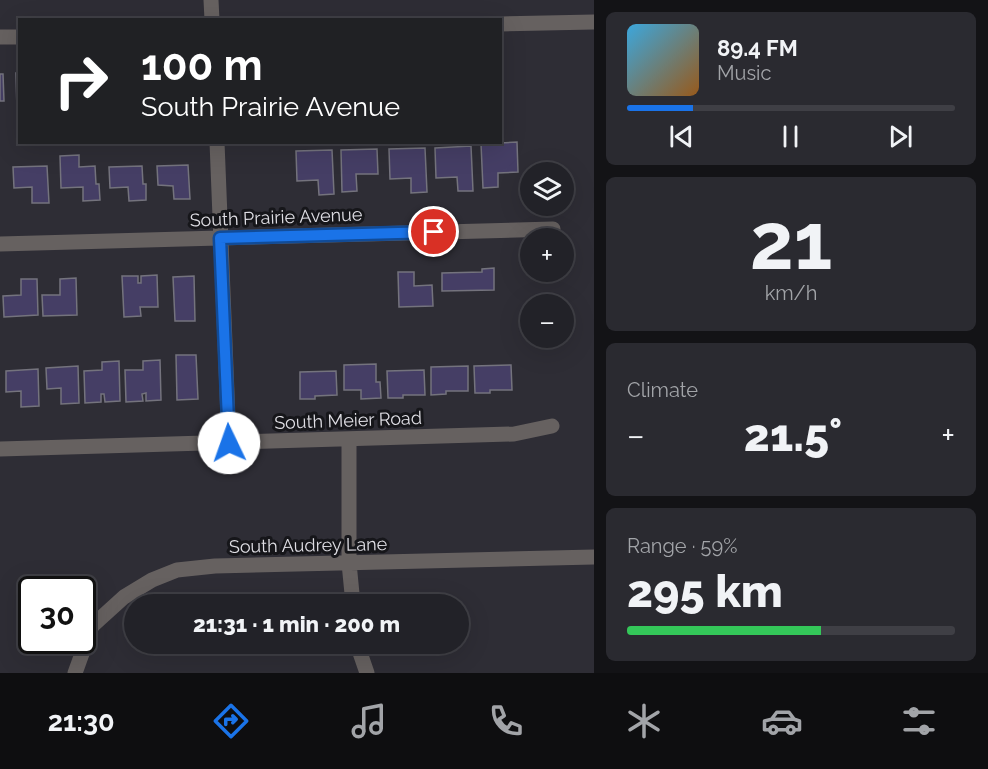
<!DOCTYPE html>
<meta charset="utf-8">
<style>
:root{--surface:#222228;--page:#2a2a30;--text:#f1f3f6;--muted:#a2a4a8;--line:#3f3f45;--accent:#1a73e8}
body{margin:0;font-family:Raleway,sans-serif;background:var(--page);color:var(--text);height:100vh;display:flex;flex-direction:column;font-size:22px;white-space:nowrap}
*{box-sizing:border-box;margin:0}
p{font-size:20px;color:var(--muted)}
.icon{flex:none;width:33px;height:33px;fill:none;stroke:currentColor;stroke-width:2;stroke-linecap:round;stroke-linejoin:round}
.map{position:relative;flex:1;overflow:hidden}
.panel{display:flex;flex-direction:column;gap:12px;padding:12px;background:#131316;width:394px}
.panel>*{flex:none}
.banner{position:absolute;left:18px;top:18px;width:484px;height:126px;border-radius:0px;box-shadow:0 6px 24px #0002,0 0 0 2px var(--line);background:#202124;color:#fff;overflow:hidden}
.controls{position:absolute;left:520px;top:162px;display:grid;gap:12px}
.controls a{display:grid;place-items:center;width:54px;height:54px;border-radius:50%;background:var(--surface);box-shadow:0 6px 24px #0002,0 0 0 2px var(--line);font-size:30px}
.speed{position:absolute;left:18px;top:576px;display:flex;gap:12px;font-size:30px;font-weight:700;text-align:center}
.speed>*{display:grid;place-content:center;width:78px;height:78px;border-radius:50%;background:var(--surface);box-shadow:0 6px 24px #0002,0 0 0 2px var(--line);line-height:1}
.speed .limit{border:3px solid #111;border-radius:9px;background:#fff;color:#111}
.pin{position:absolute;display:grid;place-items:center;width:51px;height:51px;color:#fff;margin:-26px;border:3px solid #fff;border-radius:50%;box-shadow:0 2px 6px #0007}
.me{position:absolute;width:66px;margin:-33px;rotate:357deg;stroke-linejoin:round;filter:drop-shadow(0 0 4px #0008)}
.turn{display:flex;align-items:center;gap:21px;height:126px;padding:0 24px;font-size:27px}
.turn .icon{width:78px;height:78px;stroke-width:2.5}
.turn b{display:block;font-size:42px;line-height:51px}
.big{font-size:45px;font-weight:800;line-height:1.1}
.panel .tile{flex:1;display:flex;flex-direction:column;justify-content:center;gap:9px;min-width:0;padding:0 21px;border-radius:9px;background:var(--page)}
.panel .dial{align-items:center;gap:0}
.dial b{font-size:78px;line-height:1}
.song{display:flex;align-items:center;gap:18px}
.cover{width:72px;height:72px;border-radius:9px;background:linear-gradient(135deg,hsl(200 70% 55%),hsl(30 70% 35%))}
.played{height:6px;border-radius:3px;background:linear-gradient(90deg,var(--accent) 20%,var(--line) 20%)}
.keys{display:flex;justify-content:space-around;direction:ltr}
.heat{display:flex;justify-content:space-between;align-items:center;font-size:33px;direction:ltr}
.charge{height:9px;border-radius:4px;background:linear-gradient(90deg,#34c759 59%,var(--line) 0)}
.trip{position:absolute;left:124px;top:594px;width:345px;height:60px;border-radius:30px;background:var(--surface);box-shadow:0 6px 24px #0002,0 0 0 2px var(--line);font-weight:800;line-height:60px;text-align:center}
.tabs{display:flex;height:96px;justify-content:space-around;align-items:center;background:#0e0e10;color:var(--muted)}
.tabs .icon{width:42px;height:42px}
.tabs .on{color:var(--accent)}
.tabs b{font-size:27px;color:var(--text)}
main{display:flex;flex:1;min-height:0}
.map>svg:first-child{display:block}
.building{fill:#453e65;stroke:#74737d;stroke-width:1.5}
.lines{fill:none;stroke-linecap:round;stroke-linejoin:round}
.minor{stroke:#666160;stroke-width:15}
.route-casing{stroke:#114b97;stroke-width:15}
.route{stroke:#1a73e8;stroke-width:10}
.labels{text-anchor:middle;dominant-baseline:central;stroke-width:6;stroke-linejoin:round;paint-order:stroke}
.street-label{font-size:18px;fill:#dfdee4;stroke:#16161a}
</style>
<main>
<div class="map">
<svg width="594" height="673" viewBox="0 0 594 673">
<rect width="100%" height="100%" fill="#2e2d35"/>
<!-- building -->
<path class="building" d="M16 73H20V110H17Z
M0 74H3L4 101H0Z
M517 142 518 172 498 173V187L483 188 481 144Z
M471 146 473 191H458L457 177 436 178 435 148Z
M425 148 427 192 411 193V178L390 179 389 149Z
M377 149 378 174H356L357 191 342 192 341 150Z
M332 150 334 194 319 195 318 180 297 181 296 151Z
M79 155V167L95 166 96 184H99L100 200 83 201V187L61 188 60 156Z
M188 165 190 199H174L173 186 158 185 157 166Z
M47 166 49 203H32V187L14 188 13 167Z
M142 166 143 184H146V200L129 201 128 187 110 188 109 167Z
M494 268V290L442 291V273L482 272V269Z
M398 272H414V286L432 285 433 306 399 307Z
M157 275 158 307H140L141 316 124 317 122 276H138V283H141V276Z
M194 276 195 321H175L173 277Z
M76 278 77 315 43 316 42 295H60V279Z
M21 279H37L38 315 4 317 3 296 21 295Z
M176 355H196L198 399 177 400Z
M160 360 161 400 146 401V393L142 394 143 401 126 402 125 370H143V361Z
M119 361 120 401 105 402 104 394H101V402L85 403 84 371 102 370V362Z
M376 364V382H380L381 398 361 399V390H344V365Z
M511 365 512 390H490V393H475L474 366Z
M78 366 79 403 61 404V388L47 389 46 368Z
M468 366V391H446V394L431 395V367Z
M38 369 39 406 21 407V391L6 392V371Z
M424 370 425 395H403V398H388L387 371Z
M336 371 337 395 315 396V399H300V372Z"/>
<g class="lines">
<!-- minor -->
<path class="minor" d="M211 0 212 20
M501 24 594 22
M0 37H20
M217 142 229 443
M0 244 553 229
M349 440V563L353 604
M0 449 514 434 552 426
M43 588 45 590
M357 644 367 673
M75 673 92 626 124 597 152 580 177 570 215 566 594 557"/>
</g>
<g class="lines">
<!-- route casing -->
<g class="route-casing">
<path id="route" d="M229 443 220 238 434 232"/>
</g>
<!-- route -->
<use href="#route" class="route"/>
</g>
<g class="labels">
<!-- street labels -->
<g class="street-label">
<text transform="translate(276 217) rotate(-2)">South Prairie Avenue</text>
<text transform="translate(348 420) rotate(-2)">South Meier Road</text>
<text transform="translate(308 545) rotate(-1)">South Audrey Lane</text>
</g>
</g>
</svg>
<div class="controls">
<a><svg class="icon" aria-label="layers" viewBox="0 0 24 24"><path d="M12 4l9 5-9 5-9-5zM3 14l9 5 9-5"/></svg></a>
<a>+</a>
<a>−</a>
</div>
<div class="speed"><div class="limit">30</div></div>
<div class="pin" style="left:434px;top:232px;background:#d93025"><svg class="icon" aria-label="arrive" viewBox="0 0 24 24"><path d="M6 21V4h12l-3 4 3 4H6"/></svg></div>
<svg class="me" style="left:229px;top:443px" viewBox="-20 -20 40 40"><circle r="19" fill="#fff"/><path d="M0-13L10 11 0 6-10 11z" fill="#1a73e8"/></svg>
<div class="trip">21:31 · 1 min · 200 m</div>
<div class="banner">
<div class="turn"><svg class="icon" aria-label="right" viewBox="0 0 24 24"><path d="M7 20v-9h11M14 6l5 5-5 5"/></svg><div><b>100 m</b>South Prairie Avenue</div></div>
</div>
</div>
<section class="panel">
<div class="tile">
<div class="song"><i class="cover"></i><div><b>89.4 FM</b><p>Music</p></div></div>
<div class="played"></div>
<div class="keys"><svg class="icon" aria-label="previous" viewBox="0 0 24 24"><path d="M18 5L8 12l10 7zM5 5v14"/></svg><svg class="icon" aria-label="pause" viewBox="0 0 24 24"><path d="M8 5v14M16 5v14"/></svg><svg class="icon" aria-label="next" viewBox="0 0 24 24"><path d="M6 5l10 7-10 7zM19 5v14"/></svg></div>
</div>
<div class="tile dial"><b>21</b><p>km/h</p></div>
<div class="tile"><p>Climate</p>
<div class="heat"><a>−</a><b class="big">21.5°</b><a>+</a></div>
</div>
<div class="tile"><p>Range · 59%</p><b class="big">295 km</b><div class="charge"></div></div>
</section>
</main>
<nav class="tabs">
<b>21:30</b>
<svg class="icon on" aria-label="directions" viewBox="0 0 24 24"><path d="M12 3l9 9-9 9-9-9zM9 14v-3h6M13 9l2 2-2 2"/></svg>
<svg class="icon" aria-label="music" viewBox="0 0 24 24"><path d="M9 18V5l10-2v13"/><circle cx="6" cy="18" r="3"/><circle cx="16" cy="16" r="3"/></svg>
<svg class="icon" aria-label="phone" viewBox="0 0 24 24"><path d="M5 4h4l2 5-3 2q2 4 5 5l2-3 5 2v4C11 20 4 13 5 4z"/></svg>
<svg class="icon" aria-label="climate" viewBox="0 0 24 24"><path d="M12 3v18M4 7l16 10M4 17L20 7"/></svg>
<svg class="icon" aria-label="car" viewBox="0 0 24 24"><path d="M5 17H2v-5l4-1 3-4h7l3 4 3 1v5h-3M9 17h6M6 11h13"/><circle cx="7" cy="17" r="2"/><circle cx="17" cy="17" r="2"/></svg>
<svg class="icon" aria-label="filters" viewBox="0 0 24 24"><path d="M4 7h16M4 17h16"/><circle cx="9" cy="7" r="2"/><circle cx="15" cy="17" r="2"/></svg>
</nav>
